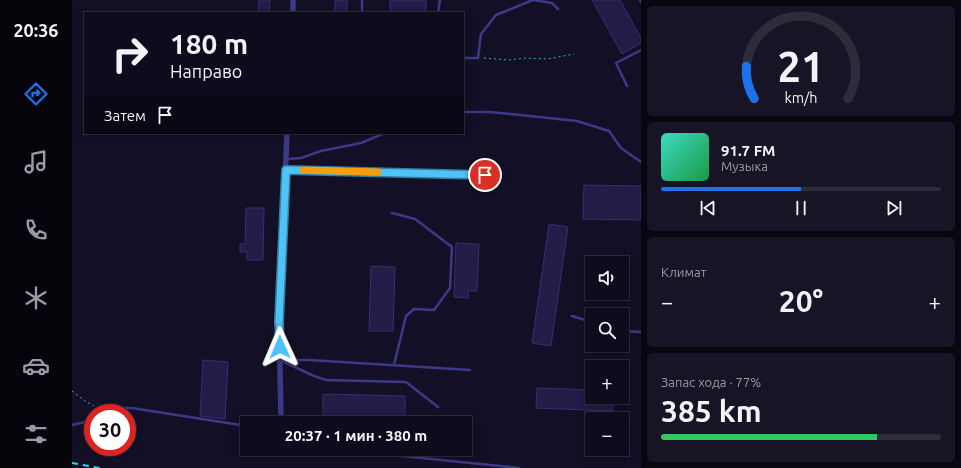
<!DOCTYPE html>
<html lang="ru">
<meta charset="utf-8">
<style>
:root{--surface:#0e0b1c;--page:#171425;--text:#f1f3f6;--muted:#9b9ba3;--line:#2e2b3b;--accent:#1a73e8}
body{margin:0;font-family:Ubuntu,sans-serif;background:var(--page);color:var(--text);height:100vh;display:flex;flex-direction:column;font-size:15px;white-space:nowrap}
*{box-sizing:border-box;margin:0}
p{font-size:13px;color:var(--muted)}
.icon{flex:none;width:22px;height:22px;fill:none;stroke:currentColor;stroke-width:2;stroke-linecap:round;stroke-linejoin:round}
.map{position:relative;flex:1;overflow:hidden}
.side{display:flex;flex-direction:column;gap:6px;padding:6px;background:#08060f;width:320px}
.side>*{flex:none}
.banner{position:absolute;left:12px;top:12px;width:380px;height:122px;border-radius:0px;box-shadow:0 2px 10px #0003,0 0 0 1px var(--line);background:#0e0b1c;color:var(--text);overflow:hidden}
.controls{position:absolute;left:513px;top:256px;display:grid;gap:8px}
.controls a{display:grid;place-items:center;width:44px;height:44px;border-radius:0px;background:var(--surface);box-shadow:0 2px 10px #0003,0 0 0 1px var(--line);font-size:20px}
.speed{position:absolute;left:12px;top:404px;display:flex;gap:8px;font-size:20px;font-weight:700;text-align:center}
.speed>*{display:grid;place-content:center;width:52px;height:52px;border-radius:50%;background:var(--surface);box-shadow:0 2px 10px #0003,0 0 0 1px var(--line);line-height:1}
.speed .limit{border:6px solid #d22;background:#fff;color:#111}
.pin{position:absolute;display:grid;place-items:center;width:34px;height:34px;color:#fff;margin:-17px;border:2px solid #fff;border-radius:50%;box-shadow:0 1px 4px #0007}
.me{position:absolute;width:44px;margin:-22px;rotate:359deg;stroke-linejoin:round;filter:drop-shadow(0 0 3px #0008)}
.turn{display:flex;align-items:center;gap:14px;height:84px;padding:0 20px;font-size:18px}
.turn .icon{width:52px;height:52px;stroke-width:2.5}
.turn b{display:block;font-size:28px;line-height:34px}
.then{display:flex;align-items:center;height:38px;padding:0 20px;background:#0003;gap:8px;font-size:15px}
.big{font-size:30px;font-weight:700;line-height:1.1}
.side .widget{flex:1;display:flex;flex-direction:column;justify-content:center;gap:6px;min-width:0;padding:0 14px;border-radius:6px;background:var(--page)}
.side .dial{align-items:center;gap:0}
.dial svg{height:104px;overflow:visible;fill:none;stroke:var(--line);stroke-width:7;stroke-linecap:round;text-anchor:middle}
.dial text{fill:var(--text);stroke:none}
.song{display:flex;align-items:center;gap:12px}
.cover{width:48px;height:48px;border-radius:6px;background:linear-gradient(135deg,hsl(170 70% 55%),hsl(140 70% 35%))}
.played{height:4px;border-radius:2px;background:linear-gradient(90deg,var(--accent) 50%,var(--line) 50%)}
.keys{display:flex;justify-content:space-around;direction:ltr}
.heat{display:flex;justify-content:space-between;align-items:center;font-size:22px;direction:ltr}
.charge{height:6px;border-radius:3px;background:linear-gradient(90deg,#34c759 77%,var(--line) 0)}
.trip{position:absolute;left:168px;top:416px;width:232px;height:40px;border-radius:0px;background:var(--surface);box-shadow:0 2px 10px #0003,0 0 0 1px var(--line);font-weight:700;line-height:40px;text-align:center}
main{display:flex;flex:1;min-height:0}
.tab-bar{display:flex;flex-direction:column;width:72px;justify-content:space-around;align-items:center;background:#06040b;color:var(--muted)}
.tab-bar .icon{width:28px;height:28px}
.tab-bar .on{color:var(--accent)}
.tab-bar b{font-size:18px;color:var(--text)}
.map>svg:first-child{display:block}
.building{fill:#241b47;stroke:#3b2d73}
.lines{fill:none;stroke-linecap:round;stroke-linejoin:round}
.path{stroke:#2fb8b0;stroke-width:1;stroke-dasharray:2 3;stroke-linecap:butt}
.service{stroke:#3d3a85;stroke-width:2.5}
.minor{stroke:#3d3a85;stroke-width:5.5}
.rail{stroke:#00e5ff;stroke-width:2;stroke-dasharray:6 5;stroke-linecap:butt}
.route-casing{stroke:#337fa1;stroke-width:10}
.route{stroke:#4fc3f7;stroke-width:7}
.slow{stroke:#f59e0b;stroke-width:7}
</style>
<main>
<nav class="tab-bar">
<b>20:36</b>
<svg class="icon on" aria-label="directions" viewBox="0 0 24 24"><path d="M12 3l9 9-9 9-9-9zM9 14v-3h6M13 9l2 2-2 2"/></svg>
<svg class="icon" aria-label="music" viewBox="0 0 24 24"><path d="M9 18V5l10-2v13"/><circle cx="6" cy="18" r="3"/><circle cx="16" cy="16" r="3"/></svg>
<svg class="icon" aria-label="phone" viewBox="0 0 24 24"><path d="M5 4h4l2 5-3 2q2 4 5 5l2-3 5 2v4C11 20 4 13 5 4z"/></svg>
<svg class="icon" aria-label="climate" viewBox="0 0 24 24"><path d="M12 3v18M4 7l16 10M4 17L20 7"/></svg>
<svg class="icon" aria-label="car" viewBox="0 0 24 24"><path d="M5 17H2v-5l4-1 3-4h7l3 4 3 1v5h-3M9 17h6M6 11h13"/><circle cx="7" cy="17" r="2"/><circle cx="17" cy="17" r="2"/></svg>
<svg class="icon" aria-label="filters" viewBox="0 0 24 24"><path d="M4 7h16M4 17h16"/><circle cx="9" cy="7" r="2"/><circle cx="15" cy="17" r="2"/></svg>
</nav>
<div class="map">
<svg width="569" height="468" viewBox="0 0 569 468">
<rect width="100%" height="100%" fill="#130f26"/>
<!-- building -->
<path class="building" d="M187 0H198L197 13H186Z
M263 0H275V13H263Z
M318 0H354V13H318Z
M520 0H548L569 38V43L550 54Z
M512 185 569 186V220L511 219Z
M174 208H192L191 260H175V252H168V244H173Z
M477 224 496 227 479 346 460 343Z
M384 243 407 244 405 291H396V298L382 297Z
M299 266 323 267 321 331H297Z
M131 360 156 362 153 419 128 416Z
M465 388 520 390V397H541V411L464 408Z
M251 394 333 396V423H251Z"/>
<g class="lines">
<!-- path -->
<path class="path" d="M412 58 437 60 453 58 475 59 502 54
M0 391 13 401 22 406"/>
<!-- service -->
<path class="service" d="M568 0 569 2
M290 13V0
M366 13 368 0
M391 58H406L409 34 424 15 461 0 480 3 486 9
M555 86 544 63 569 50
M391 112H418L505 121 537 131 549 148 569 162
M215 159 229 158 249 151 289 143 313 133
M214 170 413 175
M320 213 343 219 380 247 378 288 362 310 342 309 334 316 322 365
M500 316 520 322
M550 331 569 332
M209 360H237L398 370
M210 361 242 376 254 380 334 382 366 407
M23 413 27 408H60L175 426
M204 423 209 418
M0 425 17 421 21 416
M271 450 447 468"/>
<!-- minor -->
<path class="minor" d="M221 13V0
M212 423 209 417 207 321 215 133
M255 449 271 450"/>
<!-- rail -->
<path class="rail" d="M0 463 28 468"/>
</g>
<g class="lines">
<!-- route casing -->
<g class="route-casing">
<path id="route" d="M208 347 207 321 214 170 413 175"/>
</g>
<!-- route -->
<use href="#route" class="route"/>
<!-- slow -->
<path class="slow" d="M231 170 306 172"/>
</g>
</svg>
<div class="controls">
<a><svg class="icon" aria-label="sound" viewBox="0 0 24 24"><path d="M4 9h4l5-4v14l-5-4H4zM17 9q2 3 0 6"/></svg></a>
<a><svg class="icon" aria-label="search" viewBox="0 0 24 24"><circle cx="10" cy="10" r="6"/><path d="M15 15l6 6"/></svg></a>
<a>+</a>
<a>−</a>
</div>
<div class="speed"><div class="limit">30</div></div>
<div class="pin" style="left:413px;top:175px;background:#d93025"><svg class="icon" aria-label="arrive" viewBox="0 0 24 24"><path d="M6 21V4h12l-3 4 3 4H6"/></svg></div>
<svg class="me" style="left:208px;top:347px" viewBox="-20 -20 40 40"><path d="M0-17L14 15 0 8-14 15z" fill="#4fc3f7" stroke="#fff" stroke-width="4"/></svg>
<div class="trip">20:37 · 1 мин · 380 m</div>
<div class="banner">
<div class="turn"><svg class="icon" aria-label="right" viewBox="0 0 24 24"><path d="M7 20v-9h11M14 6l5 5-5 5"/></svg><div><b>180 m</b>Направо</div></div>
<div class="then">Затем<svg class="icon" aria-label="arrive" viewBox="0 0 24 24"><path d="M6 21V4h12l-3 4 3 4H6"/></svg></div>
</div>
</div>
<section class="side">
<div class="widget dial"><svg viewBox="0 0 100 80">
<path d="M14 69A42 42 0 1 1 86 69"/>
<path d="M14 69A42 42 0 0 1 8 44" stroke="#1a73e8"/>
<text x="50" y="56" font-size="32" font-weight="700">21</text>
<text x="50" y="72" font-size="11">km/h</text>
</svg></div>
<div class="widget">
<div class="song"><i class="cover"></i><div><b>91.7 FM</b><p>Музыка</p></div></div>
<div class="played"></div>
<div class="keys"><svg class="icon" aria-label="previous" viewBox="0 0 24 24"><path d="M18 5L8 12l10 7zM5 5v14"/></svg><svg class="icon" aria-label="pause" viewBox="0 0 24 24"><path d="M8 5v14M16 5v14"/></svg><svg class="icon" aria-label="next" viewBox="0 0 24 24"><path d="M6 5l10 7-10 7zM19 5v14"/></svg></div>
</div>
<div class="widget"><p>Климат</p>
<div class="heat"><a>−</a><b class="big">20°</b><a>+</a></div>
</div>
<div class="widget"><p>Запас хода · 77%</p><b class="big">385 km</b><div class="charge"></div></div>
</section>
</main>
